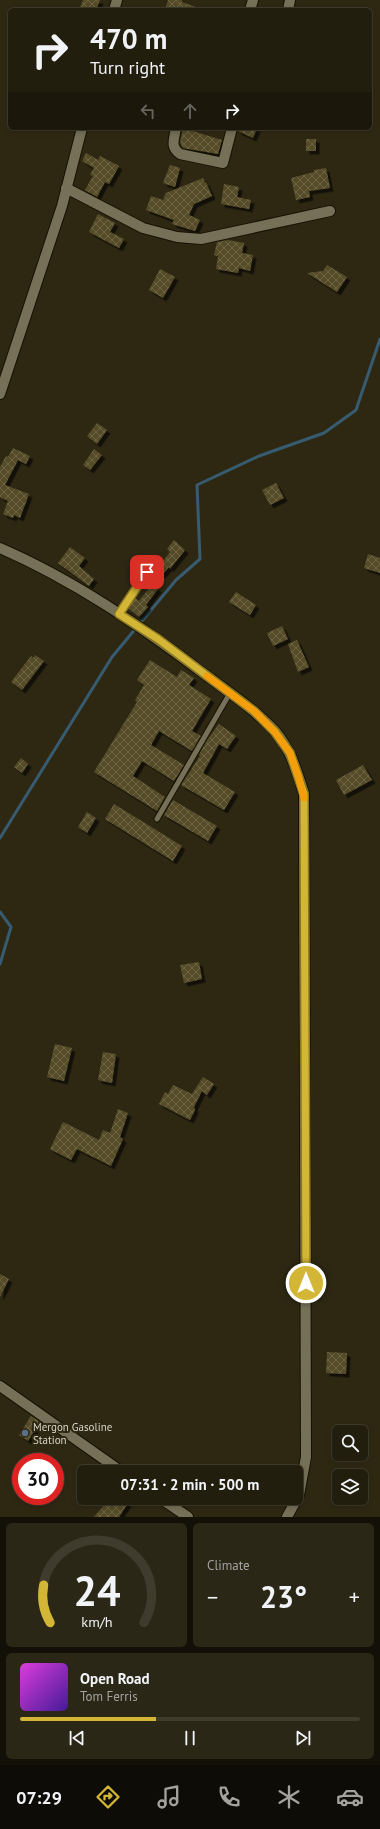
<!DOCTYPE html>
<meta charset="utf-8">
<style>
:root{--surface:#221e0e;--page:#2a2717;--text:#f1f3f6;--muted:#a2a29e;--line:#3f3c2e;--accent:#d3b635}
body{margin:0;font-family:"PT Sans",sans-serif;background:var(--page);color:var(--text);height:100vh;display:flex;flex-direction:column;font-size:15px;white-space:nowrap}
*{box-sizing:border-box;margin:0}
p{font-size:13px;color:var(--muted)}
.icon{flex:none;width:22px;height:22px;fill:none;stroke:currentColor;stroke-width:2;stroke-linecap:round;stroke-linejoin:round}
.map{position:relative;height:1517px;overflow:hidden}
.drawer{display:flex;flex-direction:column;gap:6px;padding:6px;background:#131008;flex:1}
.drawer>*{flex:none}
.hud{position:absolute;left:8px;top:8px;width:364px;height:122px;border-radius:6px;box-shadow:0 2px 6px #0003,0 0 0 1px var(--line);background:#221e0e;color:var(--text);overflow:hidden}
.controls{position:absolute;left:332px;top:1425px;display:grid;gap:8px}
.controls a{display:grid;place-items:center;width:36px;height:36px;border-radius:6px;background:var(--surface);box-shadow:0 2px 6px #0003,0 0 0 1px var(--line);font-size:20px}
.speed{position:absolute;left:12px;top:1453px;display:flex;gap:8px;font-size:20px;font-weight:700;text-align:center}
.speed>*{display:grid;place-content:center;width:52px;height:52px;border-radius:50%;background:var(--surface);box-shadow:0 2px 6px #0003,0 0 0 1px var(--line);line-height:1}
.speed .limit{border:6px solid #d22;background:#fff;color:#111}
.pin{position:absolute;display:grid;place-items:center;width:34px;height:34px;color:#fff;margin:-17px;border-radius:8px;box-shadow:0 2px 6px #0006}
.me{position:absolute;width:44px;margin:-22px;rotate:0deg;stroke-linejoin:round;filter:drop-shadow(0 0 3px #0008)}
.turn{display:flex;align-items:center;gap:14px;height:84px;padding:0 16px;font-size:18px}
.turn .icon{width:52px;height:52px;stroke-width:2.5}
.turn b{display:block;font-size:28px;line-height:34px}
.lanes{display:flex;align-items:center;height:38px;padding:0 16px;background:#0003;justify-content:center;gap:20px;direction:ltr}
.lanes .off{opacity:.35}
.big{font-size:30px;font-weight:600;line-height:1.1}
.drawer .card{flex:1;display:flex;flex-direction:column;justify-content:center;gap:6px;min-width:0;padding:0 14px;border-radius:6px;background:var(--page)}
.drawer .dial{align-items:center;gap:0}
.dial svg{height:104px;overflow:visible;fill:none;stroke:var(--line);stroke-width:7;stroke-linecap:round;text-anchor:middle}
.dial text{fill:var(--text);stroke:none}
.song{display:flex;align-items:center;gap:12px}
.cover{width:48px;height:48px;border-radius:6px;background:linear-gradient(135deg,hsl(300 70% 55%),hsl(260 70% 35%))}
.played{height:4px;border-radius:2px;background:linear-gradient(90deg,var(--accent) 40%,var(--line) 40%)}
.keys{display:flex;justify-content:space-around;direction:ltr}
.heat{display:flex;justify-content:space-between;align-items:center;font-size:22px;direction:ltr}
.drawer .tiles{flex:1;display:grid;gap:6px;grid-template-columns:1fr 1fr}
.card:last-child{grid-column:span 2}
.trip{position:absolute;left:77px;top:1465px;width:226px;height:40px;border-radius:6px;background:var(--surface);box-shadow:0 2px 6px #0003,0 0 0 1px var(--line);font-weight:600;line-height:40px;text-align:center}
.tab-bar{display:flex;height:64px;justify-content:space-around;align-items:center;background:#0e0c06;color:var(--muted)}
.tab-bar .icon{width:28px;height:28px}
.tab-bar .on{color:var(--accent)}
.tab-bar b{font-size:18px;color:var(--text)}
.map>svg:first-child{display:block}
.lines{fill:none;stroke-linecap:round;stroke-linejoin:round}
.stream{stroke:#375c71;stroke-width:3}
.building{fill:url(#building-cross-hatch);filter:url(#shadow)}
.service-casing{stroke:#161100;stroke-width:7}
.minor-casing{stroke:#161100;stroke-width:12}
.tertiary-casing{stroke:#161100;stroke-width:12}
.service{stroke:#767058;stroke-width:5}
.minor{stroke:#767058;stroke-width:10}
.tertiary{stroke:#767058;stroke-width:10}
.route-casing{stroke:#897622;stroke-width:10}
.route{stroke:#d3b635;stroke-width:7}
.slow{stroke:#f59e0b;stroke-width:7}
.service-dot{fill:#5c6f8a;stroke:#2e2813;stroke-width:1.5}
.labels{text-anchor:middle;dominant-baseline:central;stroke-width:4;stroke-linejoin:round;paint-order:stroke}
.poi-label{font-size:11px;fill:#d5d2c5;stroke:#2e2813;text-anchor:start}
</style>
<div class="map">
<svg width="380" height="1517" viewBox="0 0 380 1517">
<defs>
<pattern id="building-cross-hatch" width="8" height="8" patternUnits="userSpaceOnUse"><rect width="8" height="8" fill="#554c28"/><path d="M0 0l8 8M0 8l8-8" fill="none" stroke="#6d6546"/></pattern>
<filter id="shadow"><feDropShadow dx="3.5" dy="3.5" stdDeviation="0" flood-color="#0009"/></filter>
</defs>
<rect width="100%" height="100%" fill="#2e2813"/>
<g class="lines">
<!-- stream -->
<path class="stream" d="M0 838 112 657 176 580 200 559 197 485 259 456 324 433 356 410 380 339
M0 912 11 927 0 964"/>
</g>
<!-- building -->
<path class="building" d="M83 0H100L96 10H79Z
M168 0H182V2L201 9 200 10H165Z
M183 128 222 140 218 154 183 148 180 143Z
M238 128H257L253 138 238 131Z
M306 139H316V151H306Z
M86 153 98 160 100 156 119 166 109 184 105 182 97 197 85 190 93 176 90 175 94 168 82 161Z
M170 165 180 168 175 187 163 183Z
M326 168 330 188 309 191 310 197 296 200 291 178 314 172V170Z
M203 178 205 183 206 182 212 196 194 204 189 215 200 220 195 231 172 224 174 220 146 210 151 196 163 200 166 193Z
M224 184 239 187 237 197 251 200 249 209 221 204Z
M98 214 115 223 110 232 124 239 119 248 89 232Z
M228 240 244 243 242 253 253 255 250 271 239 268 238 273 216 269 218 256 214 255 217 242Z
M327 265 347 277 337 292 307 273 323 271Z
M160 269 175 277 163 298 149 290Z
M97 423 107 430 97 444 87 436Z
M13 448 30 456 26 464 18 460 5 485 29 494 20 518 14 515 13 518 3 514 8 501 0 497V467L6 456 8 457Z
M94 449 102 455 90 470 83 465Z
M276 483 284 498 270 505 262 490Z
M174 540 185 550 170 569 169 567 162 575 156 570 170 552 167 549Z
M70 547 85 558 79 566 94 579 89 586 58 563Z
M368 554 380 558V573L364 568Z
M152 584 158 589 146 605 148 607 139 617 128 608 135 598 139 601Z
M236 592 256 605 250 615 229 602Z
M282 626 288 639 273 646 267 633Z
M297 640 309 667 298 672 288 644Z
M35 655 44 661 22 690 11 682 31 656 33 658Z
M150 660 177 677 181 670 194 678 189 685 211 699 192 731 201 736 192 751 159 731 151 745 184 765 174 781 142 761 133 776 165 797 157 811 94 772 137 702 135 700 144 685 137 680Z
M219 724 236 736 227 749 219 744 203 773 235 792 224 810 181 785 200 756 199 755 207 740Z
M21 758 28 764 22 773 14 767Z
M363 765 372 780 344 795 336 780Z
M173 800 217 826 208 841 164 815Z
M114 804 182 846 173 861 105 819Z
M87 812 96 818 87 833 78 827Z
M199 962 202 979 184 983 180 965Z
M55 1044 72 1048 64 1081 47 1077Z
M103 1052 116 1054 112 1083 98 1080Z
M203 1077 214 1084 207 1095 202 1091 194 1107 195 1110 190 1120 159 1104 165 1092 168 1094 173 1085 192 1094Z
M118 1109 128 1113 120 1137 123 1139 111 1166 77 1149 71 1160 50 1149 63 1122 99 1140 103 1130 110 1133Z
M0 1274 9 1279 0 1297Z
M327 1352 347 1353 346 1374 326 1373Z
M31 1416 40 1422 28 1441 19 1435Z
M94 1498H120L128 1503 119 1517H94L104 1505Z"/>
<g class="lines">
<!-- service casing -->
<g class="service-casing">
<path id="service" d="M119 614 147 572
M157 819 230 693"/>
</g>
<!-- minor casing -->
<g class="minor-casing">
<path id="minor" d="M114 10 117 0
M250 10 253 0
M288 10 290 0
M176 128C174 140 170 147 180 154L223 163 232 128
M66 188 143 228 177 237 201 239 330 211
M0 394 62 206 82 128
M0 548C74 580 142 627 207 676 230 693 255 710 275 731 291 750 297 771 304 794L306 1457 299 1495 287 1517"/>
</g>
<!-- tertiary casing -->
<g class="tertiary-casing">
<path id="tertiary" d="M0 1386 122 1472
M160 1498 188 1517"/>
</g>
<!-- service -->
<use href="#service" class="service"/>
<!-- minor -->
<use href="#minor" class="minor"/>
<!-- tertiary -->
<use href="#tertiary" class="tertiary"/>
</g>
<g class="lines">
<!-- route casing -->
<g class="route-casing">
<path id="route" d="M147 572 119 614 158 639 254 711 275 732 290 753 304 794 306 1283"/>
</g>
<!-- route -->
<use href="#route" class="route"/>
<!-- slow -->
<path class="slow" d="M207 676 254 711 275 732 290 753 298 775 304 798"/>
</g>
<!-- markers -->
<circle class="service-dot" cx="25" cy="1433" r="4"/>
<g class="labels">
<!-- poi labels -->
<g class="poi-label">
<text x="33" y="1427">Mergon Gasoline<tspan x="33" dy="13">Station</tspan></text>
</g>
</g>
</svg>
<div class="controls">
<a><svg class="icon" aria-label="search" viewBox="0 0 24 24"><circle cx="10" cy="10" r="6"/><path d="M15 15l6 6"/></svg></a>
<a><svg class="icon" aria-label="layers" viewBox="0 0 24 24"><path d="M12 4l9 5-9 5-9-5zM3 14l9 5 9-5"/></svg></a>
</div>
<div class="speed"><div class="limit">30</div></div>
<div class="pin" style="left:147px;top:572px;background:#d93025"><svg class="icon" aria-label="arrive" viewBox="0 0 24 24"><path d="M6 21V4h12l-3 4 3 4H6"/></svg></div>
<svg class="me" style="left:306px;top:1283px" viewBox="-20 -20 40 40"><circle r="17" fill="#d3b635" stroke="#fff" stroke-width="3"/><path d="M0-11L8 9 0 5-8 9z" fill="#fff"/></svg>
<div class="trip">07:31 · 2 min · 500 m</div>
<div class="hud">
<div class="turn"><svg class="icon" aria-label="right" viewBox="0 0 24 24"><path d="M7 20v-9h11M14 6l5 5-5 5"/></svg><div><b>470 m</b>Turn right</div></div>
<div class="lanes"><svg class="icon off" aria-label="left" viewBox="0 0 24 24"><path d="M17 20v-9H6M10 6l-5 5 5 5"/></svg><svg class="icon off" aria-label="ahead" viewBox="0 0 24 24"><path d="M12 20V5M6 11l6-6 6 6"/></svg><svg class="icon" aria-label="right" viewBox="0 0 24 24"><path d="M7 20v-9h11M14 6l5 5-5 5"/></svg></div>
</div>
</div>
<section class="drawer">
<div class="tiles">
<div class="card dial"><svg viewBox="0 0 100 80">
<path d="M14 69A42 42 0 1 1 86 69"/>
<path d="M14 69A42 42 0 0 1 9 40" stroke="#d3b635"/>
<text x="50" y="56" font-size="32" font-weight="700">24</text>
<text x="50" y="72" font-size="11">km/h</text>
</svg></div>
<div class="card"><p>Climate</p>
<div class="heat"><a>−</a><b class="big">23°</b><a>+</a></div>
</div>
<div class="card">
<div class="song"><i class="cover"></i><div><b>Open Road</b><p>Tom Ferris</p></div></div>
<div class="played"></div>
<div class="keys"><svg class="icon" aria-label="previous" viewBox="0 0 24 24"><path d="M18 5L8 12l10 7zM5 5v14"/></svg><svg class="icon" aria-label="pause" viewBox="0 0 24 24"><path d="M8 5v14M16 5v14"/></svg><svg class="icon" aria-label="next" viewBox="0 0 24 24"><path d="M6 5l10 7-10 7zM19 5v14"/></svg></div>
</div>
</div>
</section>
<nav class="tab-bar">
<b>07:29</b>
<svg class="icon on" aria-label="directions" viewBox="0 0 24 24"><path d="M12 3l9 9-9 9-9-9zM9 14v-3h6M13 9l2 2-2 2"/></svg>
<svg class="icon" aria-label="music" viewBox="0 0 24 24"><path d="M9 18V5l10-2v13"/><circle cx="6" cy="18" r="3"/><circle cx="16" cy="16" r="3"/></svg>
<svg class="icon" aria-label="phone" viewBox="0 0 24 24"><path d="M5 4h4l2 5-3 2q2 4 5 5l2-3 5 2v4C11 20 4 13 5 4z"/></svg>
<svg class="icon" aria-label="climate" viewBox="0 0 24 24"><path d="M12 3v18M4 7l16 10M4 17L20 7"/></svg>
<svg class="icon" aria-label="car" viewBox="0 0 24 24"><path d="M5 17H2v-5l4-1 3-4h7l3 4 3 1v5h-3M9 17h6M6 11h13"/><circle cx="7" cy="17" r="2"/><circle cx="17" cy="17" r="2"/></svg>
</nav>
